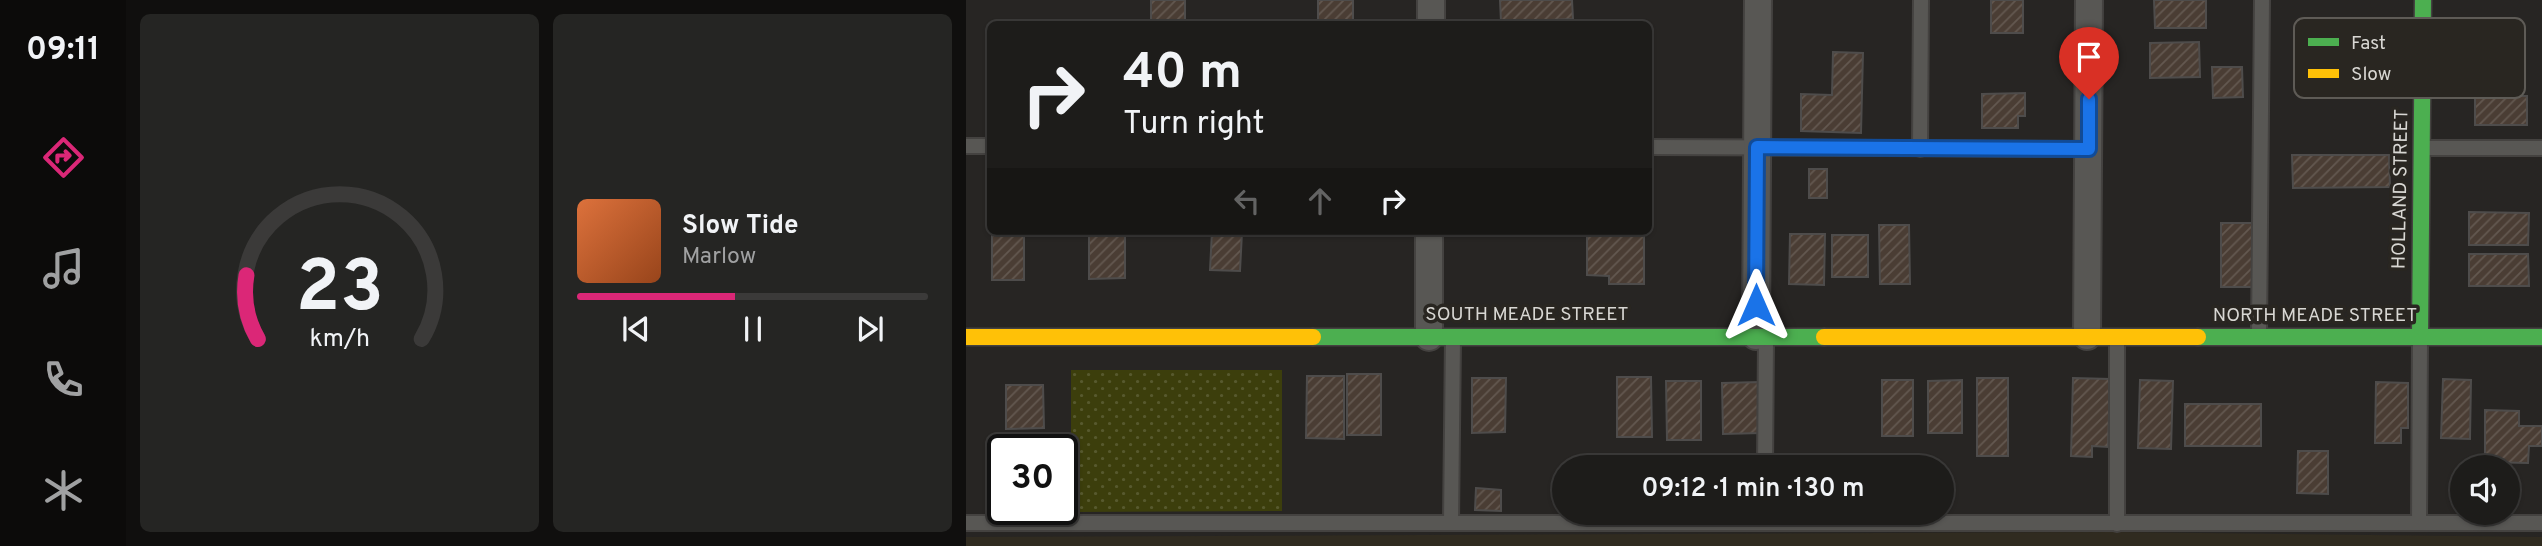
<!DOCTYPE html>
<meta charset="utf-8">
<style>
:root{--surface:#1d1c1a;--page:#252523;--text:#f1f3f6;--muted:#a0a1a2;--line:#3b3a39;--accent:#db2777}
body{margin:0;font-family:Overpass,sans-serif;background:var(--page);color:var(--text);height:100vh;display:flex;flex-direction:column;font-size:26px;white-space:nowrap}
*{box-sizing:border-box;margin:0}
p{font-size:23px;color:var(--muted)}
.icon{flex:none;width:38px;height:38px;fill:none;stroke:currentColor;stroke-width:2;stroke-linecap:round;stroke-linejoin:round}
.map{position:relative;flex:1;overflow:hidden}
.details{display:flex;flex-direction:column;gap:14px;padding:14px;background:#100f0e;width:840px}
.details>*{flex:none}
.hud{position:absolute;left:21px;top:21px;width:665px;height:214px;border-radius:10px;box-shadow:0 2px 5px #0004,0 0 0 2px var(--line);background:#1d1c1a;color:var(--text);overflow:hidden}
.fabs{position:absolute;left:1484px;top:455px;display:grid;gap:14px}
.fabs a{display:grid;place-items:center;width:70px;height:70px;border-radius:50%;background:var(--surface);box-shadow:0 2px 5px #0004,0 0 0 2px var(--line);font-size:35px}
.speed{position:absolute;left:21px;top:434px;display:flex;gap:14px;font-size:35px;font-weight:700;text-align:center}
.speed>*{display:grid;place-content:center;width:91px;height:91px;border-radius:50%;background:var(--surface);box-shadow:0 2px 5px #0004,0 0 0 2px var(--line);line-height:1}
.speed .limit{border:4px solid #111;border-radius:10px;background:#fff;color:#111}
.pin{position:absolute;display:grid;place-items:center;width:60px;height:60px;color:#fff;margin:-72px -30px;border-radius:50% 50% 50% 0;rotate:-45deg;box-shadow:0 0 7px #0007}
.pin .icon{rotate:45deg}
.me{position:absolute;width:77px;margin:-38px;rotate:0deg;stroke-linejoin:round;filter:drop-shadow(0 0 5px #0008)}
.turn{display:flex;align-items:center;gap:24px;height:147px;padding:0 21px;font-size:32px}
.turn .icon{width:91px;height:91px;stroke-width:2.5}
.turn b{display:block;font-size:49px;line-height:60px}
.lanes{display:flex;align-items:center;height:66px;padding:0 21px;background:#0003;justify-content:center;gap:35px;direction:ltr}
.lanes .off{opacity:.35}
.details .card{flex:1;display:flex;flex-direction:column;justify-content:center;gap:10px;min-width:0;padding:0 24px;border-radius:10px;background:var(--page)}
.details .dial{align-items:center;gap:0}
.dial svg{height:182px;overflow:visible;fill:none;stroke:var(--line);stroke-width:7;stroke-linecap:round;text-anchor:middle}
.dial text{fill:var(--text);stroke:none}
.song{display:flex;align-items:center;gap:21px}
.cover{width:84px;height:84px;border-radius:10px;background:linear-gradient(135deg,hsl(20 70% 55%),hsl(20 70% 35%))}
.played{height:7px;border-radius:4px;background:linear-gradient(90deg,var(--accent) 45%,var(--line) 45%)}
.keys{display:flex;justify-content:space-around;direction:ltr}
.details .tiles{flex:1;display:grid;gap:14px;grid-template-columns:repeat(2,1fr)}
.trip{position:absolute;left:586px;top:455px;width:402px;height:70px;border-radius:35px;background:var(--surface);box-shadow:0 2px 5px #0004,0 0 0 2px var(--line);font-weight:600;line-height:70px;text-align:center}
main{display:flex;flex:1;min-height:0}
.dock{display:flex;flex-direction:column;width:126px;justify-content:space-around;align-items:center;background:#0c0b0a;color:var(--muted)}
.dock .icon{width:49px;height:49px}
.dock .active{color:var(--accent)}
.dock b{font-size:32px;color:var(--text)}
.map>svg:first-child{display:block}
.built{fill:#302b20}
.grass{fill:url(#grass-dots)}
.building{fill:url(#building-hatch);stroke:#4e4c4b;stroke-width:2}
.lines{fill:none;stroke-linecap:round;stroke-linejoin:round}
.lane-casing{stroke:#444240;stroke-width:18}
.street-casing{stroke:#444240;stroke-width:30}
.fast-casing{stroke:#444240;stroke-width:19}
.slow-casing{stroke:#444240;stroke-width:19}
.lane{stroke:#585754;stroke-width:14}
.street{stroke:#585754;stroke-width:26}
.fast{stroke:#4caf50;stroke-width:16}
.slow{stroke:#ffc107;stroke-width:16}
.route-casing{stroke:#114b97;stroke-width:18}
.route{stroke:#1a73e8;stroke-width:12}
.labels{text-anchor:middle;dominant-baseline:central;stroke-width:7;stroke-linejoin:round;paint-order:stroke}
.street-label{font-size:19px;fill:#d8d7d3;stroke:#292621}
.key{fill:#292621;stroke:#5e5b56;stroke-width:2}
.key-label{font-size:19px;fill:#d8d7d3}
</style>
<main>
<nav class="dock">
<b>09:11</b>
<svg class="icon active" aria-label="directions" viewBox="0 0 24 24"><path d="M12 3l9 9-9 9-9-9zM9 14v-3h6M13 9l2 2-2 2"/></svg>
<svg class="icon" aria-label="music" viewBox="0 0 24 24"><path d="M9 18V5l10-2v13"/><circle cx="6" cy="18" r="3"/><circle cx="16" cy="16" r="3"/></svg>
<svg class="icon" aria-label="phone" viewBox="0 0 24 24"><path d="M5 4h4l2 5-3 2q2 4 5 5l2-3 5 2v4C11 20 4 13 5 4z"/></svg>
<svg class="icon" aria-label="climate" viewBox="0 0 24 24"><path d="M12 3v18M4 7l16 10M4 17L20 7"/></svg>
</nav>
<section class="details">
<div class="tiles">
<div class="card dial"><svg viewBox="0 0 100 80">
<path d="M14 69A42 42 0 1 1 86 69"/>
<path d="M14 69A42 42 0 0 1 9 41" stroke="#db2777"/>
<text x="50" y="56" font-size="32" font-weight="700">23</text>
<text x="50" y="72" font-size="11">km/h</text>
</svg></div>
<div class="card">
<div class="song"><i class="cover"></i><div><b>Slow Tide</b><p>Marlow</p></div></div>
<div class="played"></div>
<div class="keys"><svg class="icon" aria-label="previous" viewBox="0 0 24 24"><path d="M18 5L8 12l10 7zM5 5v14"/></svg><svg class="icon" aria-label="pause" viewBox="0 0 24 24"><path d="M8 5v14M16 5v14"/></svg><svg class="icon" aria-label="next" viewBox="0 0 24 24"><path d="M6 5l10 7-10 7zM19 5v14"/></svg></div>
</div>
</div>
</section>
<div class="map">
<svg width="1576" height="546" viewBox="0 0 1576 546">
<defs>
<pattern id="grass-dots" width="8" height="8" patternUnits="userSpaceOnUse" patternTransform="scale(1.75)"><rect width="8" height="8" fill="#3c3e0c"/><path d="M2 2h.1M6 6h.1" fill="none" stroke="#57592e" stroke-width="1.8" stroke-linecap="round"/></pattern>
<pattern id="building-hatch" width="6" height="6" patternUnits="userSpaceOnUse" patternTransform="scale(1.75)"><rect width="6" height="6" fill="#4a3d34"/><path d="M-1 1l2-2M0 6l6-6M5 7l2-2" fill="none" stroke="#635850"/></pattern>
</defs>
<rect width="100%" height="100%" fill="#272523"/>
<!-- built -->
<path class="built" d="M1149 532 1576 537V546H0V537Z"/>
<!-- grass -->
<path class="grass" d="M105 370H316V511L105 512Z"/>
<!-- building -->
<path class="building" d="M185 0H219V24H185Z
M352 0H387V24H352Z
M534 0H606L607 19 535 22Z
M1025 0H1057V33H1025Z
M1188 0H1240V28H1189Z
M1233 42 1234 77 1184 78V43Z
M867 52 897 53 895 133 835 131V94L866 95Z
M1246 67H1276L1277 97 1247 98Z
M1059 93V116H1052V128H1016V94Z
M1509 96H1561V125H1509Z
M1326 155H1423L1424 187 1327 188Z
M843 169H861V198H843Z
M1503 212 1563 213 1562 245H1503Z
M1255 223H1288L1289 287H1255Z
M913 225H943L944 284H914Z
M26 231H58V280H26Z
M123 231H159V278L123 279Z
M246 231 276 232 274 271 244 270Z
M621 231H678V284H643V276L621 275Z
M824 234H859L858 285 823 284Z
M866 235H902V277H866Z
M1503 254H1562L1563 286H1503Z
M381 374H415V435H381Z
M341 376H378V439L340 438Z
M651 377H685L686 437H651Z
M506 378H540L539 432 506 433Z
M1011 378H1042V456H1011Z
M1107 378 1144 379 1142 447 1126 446V457L1105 456Z
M1477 379 1505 380 1504 439 1475 438Z
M916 380H947V436H916Z
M996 380V433H962V381Z
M1174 380 1207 381 1205 449 1172 448Z
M700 381H735V440H701Z
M794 382 795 433 757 434 756 383Z
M1410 382 1442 383V428H1435V443H1409Z
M40 385H77L78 428 40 429Z
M1219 404H1295V446H1219Z
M1519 410 1553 411V426H1576V446H1563L1562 463 1519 462Z
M1332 451H1362V494L1331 493Z
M510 488 535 490V511L509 510Z
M43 509H77V511L43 512Z"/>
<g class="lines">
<!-- lane casing -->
<g class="lane-casing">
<path id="lane" d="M0 146H24
M682 147 1123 149
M1457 148H1576
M954 149 955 0
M1293 335 1296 0
M1151 338V524
M799 467 800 338
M485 522 487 338
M0 523H1576
M1453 523 1454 338"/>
</g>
<!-- street casing -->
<g class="street-casing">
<path id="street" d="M465 24V0
M790 336 792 0
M1121 336 1123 0
M463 337V231"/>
</g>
<!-- fast casing -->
<g class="fast-casing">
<path id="fast" d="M347 337H858
M1232 337H1576
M1454 337 1457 0"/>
</g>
<!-- slow casing -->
<g class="slow-casing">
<path id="slow" d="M0 337H347
M858 337H1232"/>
</g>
<!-- lane -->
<use href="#lane" class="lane"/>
<!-- street -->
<use href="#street" class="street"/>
<!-- fast -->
<use href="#fast" class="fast"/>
<!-- slow -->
<use href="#slow" class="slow"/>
</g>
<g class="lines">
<!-- route casing -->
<g class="route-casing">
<path id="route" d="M790 305 791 147 1123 149V99"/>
</g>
<!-- route -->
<use href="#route" class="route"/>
</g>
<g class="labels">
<!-- street labels -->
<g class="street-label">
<text transform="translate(1435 189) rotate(-89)">HOLLAND STREET</text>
<text x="561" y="315">SOUTH MEADE STREET</text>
<text x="1349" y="316">NORTH MEADE STREET</text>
</g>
</g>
<!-- legend -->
<rect x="1328" y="18" width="231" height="80" rx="10" class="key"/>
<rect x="1342" y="38" width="31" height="8" fill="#4caf50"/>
<rect x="1342" y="69" width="31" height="9" fill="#ffc107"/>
<g class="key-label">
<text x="1385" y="49">Fast</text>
<text x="1385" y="80">Slow</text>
</g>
</svg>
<div class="fabs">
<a><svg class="icon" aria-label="sound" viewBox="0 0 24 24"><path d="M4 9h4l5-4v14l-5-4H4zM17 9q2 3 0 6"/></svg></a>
</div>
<div class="speed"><div class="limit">30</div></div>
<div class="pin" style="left:1123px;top:99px;background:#d93025"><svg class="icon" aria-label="arrive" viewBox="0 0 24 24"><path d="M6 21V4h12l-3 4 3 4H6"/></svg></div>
<svg class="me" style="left:790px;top:305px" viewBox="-20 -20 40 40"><path d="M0-17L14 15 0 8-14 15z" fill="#1a73e8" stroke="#fff" stroke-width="4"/></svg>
<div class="trip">09:12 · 1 min · 130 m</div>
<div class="hud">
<div class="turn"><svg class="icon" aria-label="right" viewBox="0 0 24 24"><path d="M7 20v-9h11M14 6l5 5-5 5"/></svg><div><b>40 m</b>Turn right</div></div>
<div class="lanes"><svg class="icon off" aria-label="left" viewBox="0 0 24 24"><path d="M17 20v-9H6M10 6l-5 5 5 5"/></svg><svg class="icon off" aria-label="ahead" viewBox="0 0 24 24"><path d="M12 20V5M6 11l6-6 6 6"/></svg><svg class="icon" aria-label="right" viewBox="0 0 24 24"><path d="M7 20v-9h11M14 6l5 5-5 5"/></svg></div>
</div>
</div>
</main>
